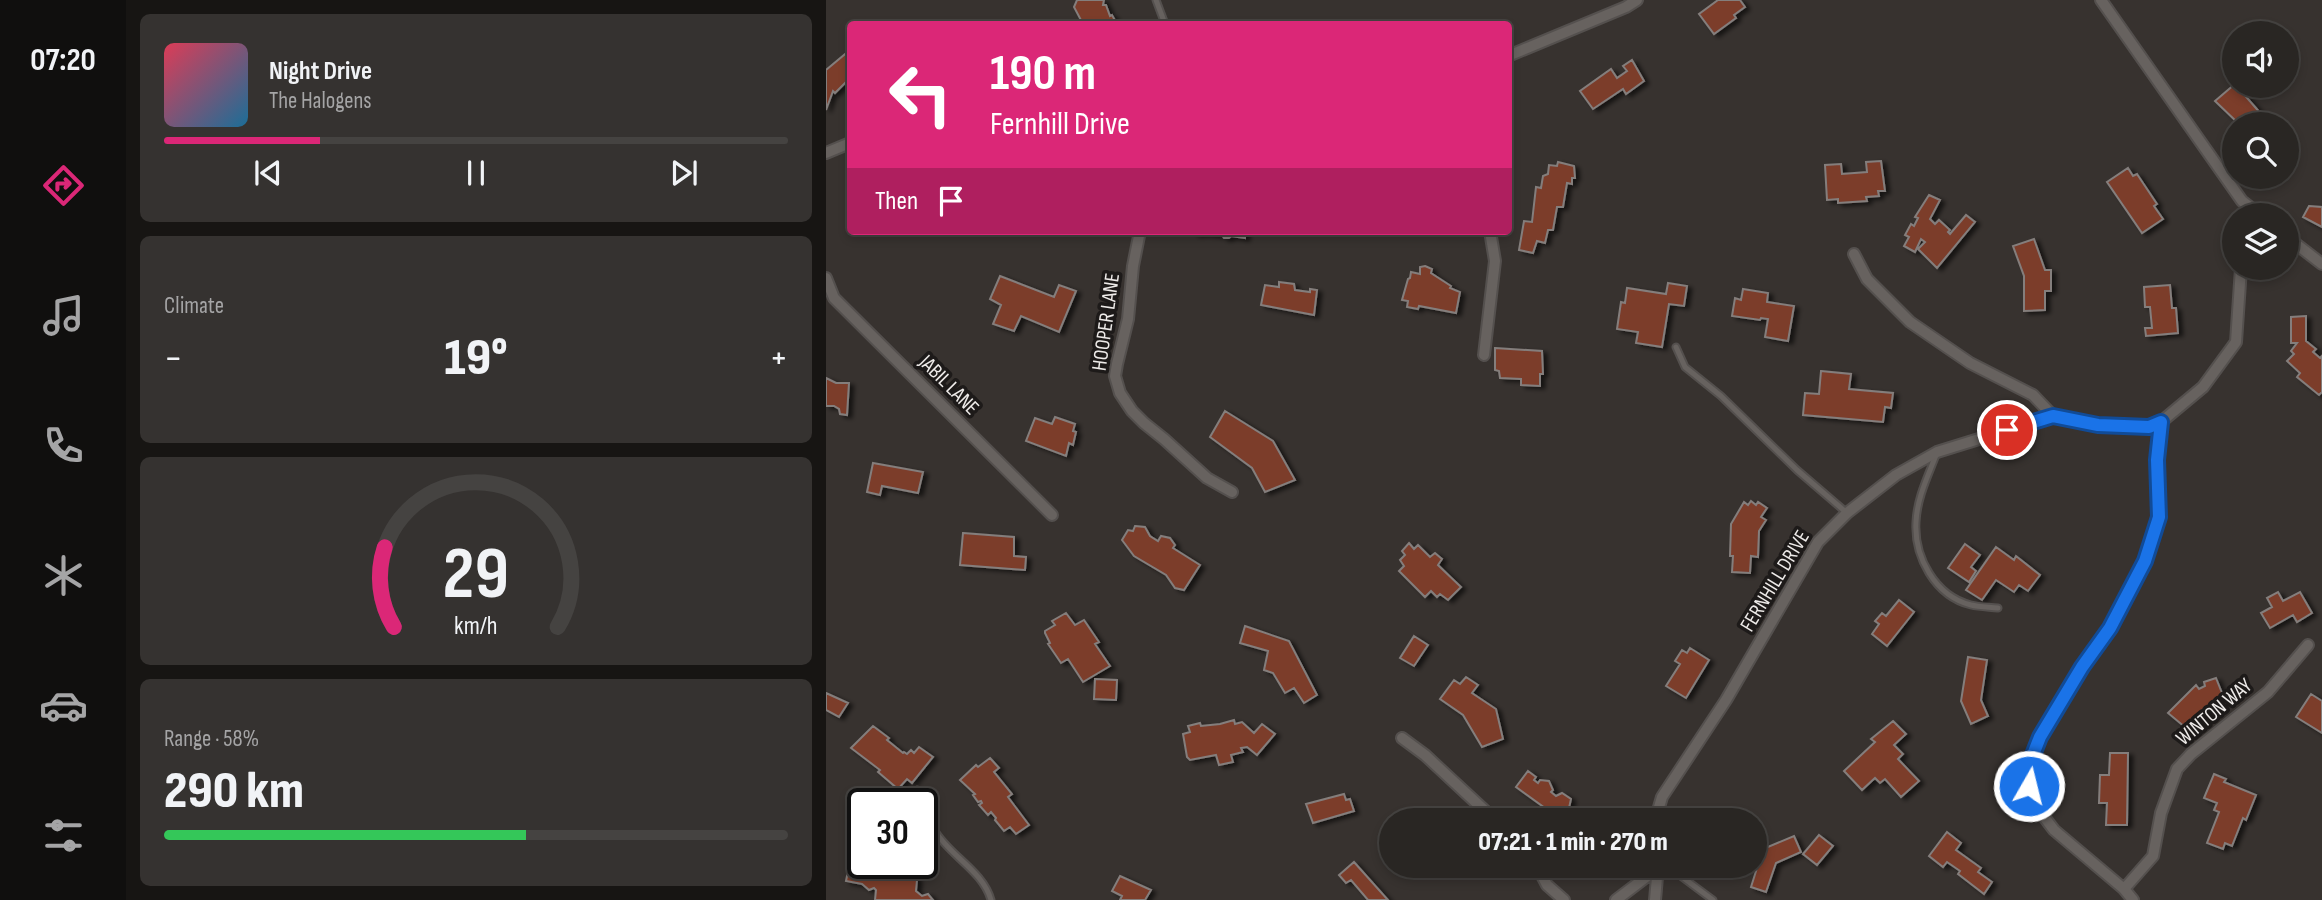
<!DOCTYPE html>
<meta charset="utf-8">
<style>
:root{--surface:#292623;--page:#353230;--text:#f1f3f6;--muted:#a5a5a6;--line:#454341;--accent:#db2777}
body{margin:0;font-family:"Sofia Sans Condensed",sans-serif;background:var(--page);color:var(--text);height:100vh;display:flex;flex-direction:column;font-size:26px;white-space:nowrap}
*{box-sizing:border-box;margin:0}
p{font-size:23px;color:var(--muted)}
.icon{flex:none;width:38px;height:38px;fill:none;stroke:currentColor;stroke-width:2;stroke-linecap:round;stroke-linejoin:round}
.map{position:relative;flex:1;overflow:hidden}
.panel{display:flex;flex-direction:column;gap:14px;padding:14px;background:#171513;width:700px}
.panel>*{flex:none}
.guide{position:absolute;left:21px;top:21px;width:665px;height:214px;border-radius:7px;box-shadow:0 4px 10px #0003,0 0 0 2px var(--line);background:#db2777;color:#fff;overflow:hidden}
.tools{position:absolute;left:1396px;top:21px;display:grid;gap:14px}
.tools a{display:grid;place-items:center;width:77px;height:77px;border-radius:50%;background:var(--surface);box-shadow:0 4px 10px #0003,0 0 0 2px var(--line);font-size:35px}
.speed{position:absolute;left:21px;top:788px;display:flex;gap:14px;font-size:35px;font-weight:700;text-align:center}
.speed>*{display:grid;place-content:center;width:91px;height:91px;border-radius:50%;background:var(--surface);box-shadow:0 4px 10px #0003,0 0 0 2px var(--line);line-height:1}
.speed .limit{border:4px solid #111;border-radius:10px;background:#fff;color:#111}
.pin{position:absolute;display:grid;place-items:center;width:60px;height:60px;color:#fff;margin:-30px;border:4px solid #fff;border-radius:50%;box-shadow:0 2px 7px #0007}
.me{position:absolute;width:77px;margin:-38px;rotate:8deg;stroke-linejoin:round;filter:drop-shadow(0 0 5px #0008)}
.turn{display:flex;align-items:center;gap:24px;height:147px;padding:0 28px;font-size:32px}
.turn .icon{width:91px;height:91px;stroke-width:2.5}
.turn b{display:block;font-size:49px;line-height:60px}
.then{display:flex;align-items:center;height:66px;padding:0 28px;background:#0003;gap:14px;font-size:26px}
.big{font-size:52px;font-weight:800;line-height:1.1}
.panel .widget{flex:1;display:flex;flex-direction:column;justify-content:center;gap:10px;min-width:0;padding:0 24px;border-radius:10px;background:var(--page)}
.panel .dial{align-items:center;gap:0}
.dial svg{height:182px;overflow:visible;fill:none;stroke:var(--line);stroke-width:7;stroke-linecap:round;text-anchor:middle}
.dial text{fill:var(--text);stroke:none}
.song{display:flex;align-items:center;gap:21px}
.cover{width:84px;height:84px;border-radius:10px;background:linear-gradient(135deg,hsl(350 70% 55%),hsl(200 70% 35%))}
.played{height:7px;border-radius:4px;background:linear-gradient(90deg,var(--accent) 25%,var(--line) 25%)}
.keys{display:flex;justify-content:space-around;direction:ltr}
.heat{display:flex;justify-content:space-between;align-items:center;font-size:38px;direction:ltr}
.charge{height:10px;border-radius:5px;background:linear-gradient(90deg,#34c759 58%,var(--line) 0)}
.trip{position:absolute;left:553px;top:808px;width:388px;height:70px;border-radius:35px;background:var(--surface);box-shadow:0 4px 10px #0003,0 0 0 2px var(--line);font-weight:800;line-height:70px;text-align:center}
main{display:flex;flex:1;min-height:0}
.tab-bar{display:flex;flex-direction:column;width:126px;justify-content:space-around;align-items:center;background:#100f0e;color:var(--muted)}
.tab-bar .icon{width:49px;height:49px}
.tab-bar .active{color:var(--accent)}
.tab-bar b{font-size:32px;color:var(--text)}
.map>svg:first-child{display:block}
.building{fill:#7b3c2c;stroke:#847e7c;stroke-width:2;filter:url(#shadow)}
.lines{fill:none;stroke-linecap:round;stroke-linejoin:round}
.service-casing{stroke:#54504e;stroke-width:9}
.minor-casing{stroke:#54504e;stroke-width:14}
.service{stroke:#67625f;stroke-width:5}
.minor{stroke:#67625f;stroke-width:10}
.route-casing{stroke:#114b97;stroke-width:18}
.route{stroke:#1a73e8;stroke-width:12}
.labels{text-anchor:middle;dominant-baseline:central;stroke-width:7;stroke-linejoin:round;paint-order:stroke}
.street-label{font-size:21px;fill:#eeebe9;stroke:#1d1a19}
</style>
<main>
<nav class="tab-bar">
<b>07:20</b>
<svg class="icon active" aria-label="directions" viewBox="0 0 24 24"><path d="M12 3l9 9-9 9-9-9zM9 14v-3h6M13 9l2 2-2 2"/></svg>
<svg class="icon" aria-label="music" viewBox="0 0 24 24"><path d="M9 18V5l10-2v13"/><circle cx="6" cy="18" r="3"/><circle cx="16" cy="16" r="3"/></svg>
<svg class="icon" aria-label="phone" viewBox="0 0 24 24"><path d="M5 4h4l2 5-3 2q2 4 5 5l2-3 5 2v4C11 20 4 13 5 4z"/></svg>
<svg class="icon" aria-label="climate" viewBox="0 0 24 24"><path d="M12 3v18M4 7l16 10M4 17L20 7"/></svg>
<svg class="icon" aria-label="car" viewBox="0 0 24 24"><path d="M5 17H2v-5l4-1 3-4h7l3 4 3 1v5h-3M9 17h6M6 11h13"/><circle cx="7" cy="17" r="2"/><circle cx="17" cy="17" r="2"/></svg>
<svg class="icon" aria-label="filters" viewBox="0 0 24 24"><path d="M4 7h16M4 17h16"/><circle cx="9" cy="7" r="2"/><circle cx="15" cy="17" r="2"/></svg>
</nav>
<section class="panel">
<div class="widget">
<div class="song"><i class="cover"></i><div><b>Night Drive</b><p>The Halogens</p></div></div>
<div class="played"></div>
<div class="keys"><svg class="icon" aria-label="previous" viewBox="0 0 24 24"><path d="M18 5L8 12l10 7zM5 5v14"/></svg><svg class="icon" aria-label="pause" viewBox="0 0 24 24"><path d="M8 5v14M16 5v14"/></svg><svg class="icon" aria-label="next" viewBox="0 0 24 24"><path d="M6 5l10 7-10 7zM19 5v14"/></svg></div>
</div>
<div class="widget"><p>Climate</p>
<div class="heat"><a>−</a><b class="big">19°</b><a>+</a></div>
</div>
<div class="widget dial"><svg viewBox="0 0 100 80">
<path d="M14 69A42 42 0 1 1 86 69"/>
<path d="M14 69A42 42 0 0 1 10 34" stroke="#db2777"/>
<text x="50" y="56" font-size="32" font-weight="700">29</text>
<text x="50" y="72" font-size="11">km/h</text>
</svg></div>
<div class="widget"><p>Range · 58%</p><b class="big">290 km</b><div class="charge"></div></div>
</section>
<div class="map">
<svg width="1496" height="900" viewBox="0 0 1496 900">
<defs>
<filter id="shadow"><feDropShadow dx="4.5" dy="2.5" stdDeviation="2" flood-color="#0009"/></filter>
</defs>
<rect width="100%" height="100%" fill="#37322f"/>
<!-- building -->
<path class="building" d="M251 0H278L277 5H280L284 16 286 15 291 24H257L248 7Z
M892 0H914L919 7 908 15 910 18 888 34 873 14Z
M24 50V78L9 93 7 91 0 110V70Z
M806 60 818 81 800 94 797 89 767 109 754 91 785 69 791 78 801 71 797 66Z
M1409 84 1436 115 1429 121 1432 124H1413L1389 101Z
M1055 161 1059 191H1052L1053 196 1040 197 1041 201 1012 203V199L1001 200 999 165 1015 164 1016 174 1041 172 1040 162Z
M732 162 748 166 749 178H746V184L741 183 737 207H731L727 230H722L719 243 711 241 707 253 693 250 698 221 706 222 710 187 715 188 717 176 722 174 723 165 731 166Z
M1302 168 1307 176 1311 174 1331 204 1328 206 1337 219 1316 233 1281 182Z
M1103 195 1114 200 1104 219 1109 224 1113 220 1124 230 1122 232 1124 234 1140 215 1149 222 1111 268 1092 249 1099 242 1095 239 1089 252 1078 246 1083 237 1079 235 1085 224 1088 226 1092 218 1089 217Z
M1483 206 1496 207V227L1477 217Z
M367 231H419V238L405 236 403 238H398L396 235 378 233 370 234Z
M1208 239 1219 270H1225V291H1219V310L1198 311V276L1187 246Z
M599 266 606 269 605 273 625 286 624 288 634 292 630 313 593 306 592 309 581 307 582 301 576 300 582 279 584 278 585 272 594 274V267Z
M174 276 228 297 233 285 250 291 233 332 195 316 188 331 167 324 175 305 164 299Z
M453 282 468 284 469 290 484 292V289L491 290 488 315 435 305 439 285 453 287Z
M842 283 861 286 858 306 843 304 836 347 810 343 812 332 791 329 795 302 799 303 801 288 840 294Z
M1344 285 1346 308H1350L1352 333 1320 336 1319 328H1326L1324 307H1319L1318 287Z
M917 289 942 293 941 302 968 306 962 341 939 337 942 319 935 318 934 320 906 316 909 298 915 300Z
M1480 316V341L1490 349 1487 352 1494 358 1496 356V392L1493 395 1471 377 1474 373 1461 361 1468 354 1465 351 1471 343H1465V317Z
M669 348 716 351 717 374H714V386L695 385V379L674 378 673 371 669 370Z
M995 371 1025 374 1023 389 1067 393 1065 408 1059 407 1057 422 977 415 979 393 993 394Z
M0 378 10 383H23L21 415 14 414 13 409 8 406H0Z
M399 411 447 441 469 480 439 492 426 468 384 437Z
M229 417 249 424 247 431 250 432 247 445 243 443 240 456 200 441 209 418 226 424Z
M47 463 97 472 92 493 56 486 54 495 41 492Z
M925 501 930 505 932 502 941 508 935 517 940 520 933 531 932 557 925 556 924 573 906 572 907 556H904L905 524 918 502 922 505Z
M309 526 319 527 324 536 332 541 335 536 344 538 349 545 347 548 374 565 358 590 349 588 340 575 308 556 296 540 302 530 307 531Z
M137 533 188 537V556L200 557 199 570 134 565Z
M583 543 588 549 592 545 604 557 609 553 616 559 612 565 635 587 622 600 614 594 611 597 605 591 599 597 573 571 578 566 574 560 579 555 576 551Z
M1139 544 1154 555 1145 567 1150 571 1143 582 1122 568Z
M1170 547 1188 560 1190 556 1214 575 1202 591 1193 585 1188 592 1170 580 1156 600 1140 590Z
M1452 592 1457 601 1474 592 1486 613 1471 622 1467 615 1444 628 1435 613 1446 607 1441 598Z
M1073 600 1088 612 1061 646 1046 634 1053 624 1049 621 1056 613 1060 616Z
M240 613 249 625 258 620 273 642 269 644 284 666 257 682 242 659 235 663 222 644 224 643 219 633V631L229 625 226 621Z
M419 626 463 641 491 695 478 703 468 688 459 693 447 673 438 670 442 651 414 643Z
M588 636 602 645 588 666 574 658Z
M864 648 883 660 860 698 840 686 854 664 849 661 856 650 861 653Z
M1142 657 1161 660 1155 700 1162 716 1145 724 1135 701Z
M640 677 652 685 646 693 670 709 677 739 656 747 637 715 614 699 628 680 634 684Z
M1390 678 1400 703 1382 707 1360 728 1342 713 1370 685 1373 689 1379 686 1378 682Z
M269 679 291 680 290 700 268 699Z
M0 693 22 703 13 717 0 710Z
M1485 694 1496 701V733L1470 717Z
M408 720 409 724 416 722 428 733 436 724 449 734 431 755 421 747 415 748 417 752 405 755 407 762 393 765 390 755 364 760 361 757 357 734 364 732 362 726 374 723 375 726 394 724Z
M1067 721 1080 734 1068 745 1077 754 1072 759 1093 781 1075 797 1059 779 1054 783 1049 778 1036 790 1018 771 1049 742 1045 739Z
M47 726 63 738 61 740 77 753 78 752 81 754 85 750 88 753 93 747 107 757 86 783 81 779 72 789 52 772 54 770 25 748Z
M1284 753H1302L1301 825H1280L1281 803H1273L1274 775H1283Z
M164 758 173 768 168 772 186 794 182 797 203 825 190 834 184 827 178 831 169 820 170 818 165 812 162 815 153 805 156 803 155 801 152 802 147 795 149 794 134 780 150 765 152 767Z
M702 771 710 777 708 780 712 783 714 780 723 781 727 790 725 792 730 796 736 793 745 799 743 808 749 821H727L723 811 690 787Z
M1388 774 1400 779 1398 782 1430 795 1420 820 1417 818 1406 846 1399 843 1397 849 1381 843 1393 812 1388 810 1391 803 1378 798Z
M518 794 520 800 524 799 528 811 487 823 480 804Z
M1121 832 1135 843 1130 850 1155 868 1152 872 1166 882 1158 894 1132 874 1134 871 1121 862 1117 867 1103 856Z
M993 835 1007 846 991 865 977 854Z
M968 836 975 852 950 863 940 892 925 887 937 849Z
M24 861 39 864 55 863 57 869 65 875 70 871 84 870 91 880 90 891 96 896 102 894 107 900H49L50 890 48 888 43 890 36 884 20 881Z
M528 862 562 900H542L525 880 520 883 513 875Z
M294 876 325 890 319 900H294L296 896 286 891Z"/>
<g class="lines">
<!-- service casing -->
<g class="service-casing">
<path id="service" d="M330 0 339 24
M850 347 859 367 895 396 971 470 1021 513
M1110 455C1102 476 1091 498 1090 522 1088 557 1109 596 1145 605 1153 607 1163 607 1172 608
M91 790C97 803 101 819 109 831 124 856 157 871 165 900
M832 868 848 871 887 900"/>
</g>
<!-- minor casing -->
<g class="minor-casing">
<path id="minor" d="M1275 0 1416 201 1434 215
M682 56 800 7 811 0
M0 153 24 143
M314 231 307 266 302 319 291 364 289 376 294 393 306 411 318 423 338 439 381 478 406 492
M1461 237 1496 264
M1028 254 1041 279 1084 322 1144 363 1207 395 1227 416
M0 278 8 298 226 515
M658 355 669 261 664 231
M576 738 599 755 670 821
M829 821 836 797 900 700 992 542 1021 513 1070 475 1111 452 1227 416 1272 425 1323 427 1335 422
M711 866 721 885 738 900
M1298 889 1327 856 1335 813 1351 769 1365 754 1442 692 1482 645
M790 900 832 868
M829 900 832 866
M1307 900 1298 889 1228 830 1206 801 1201 770 1214 737 1256 667 1284 628 1319 561 1333 517 1331 460 1335 422 1377 387 1410 342 1415 268"/>
</g>
<!-- service -->
<use href="#service" class="service"/>
<!-- minor -->
<use href="#minor" class="minor"/>
</g>
<g class="lines">
<!-- route casing -->
<g class="route-casing">
<path id="route" d="M1181 430 1227 416 1272 425 1323 427 1335 422 1331 460 1333 517 1319 561 1284 628 1256 667 1214 737 1201 770 1203 786"/>
</g>
<!-- route -->
<use href="#route" class="route"/>
</g>
<g class="labels">
<!-- street labels -->
<g class="street-label">
<text transform="translate(280 322) rotate(-82)">HOOPER LANE</text>
<text transform="translate(123 385) rotate(45)">JABIL LANE</text>
<text transform="translate(949 581) rotate(-59)">FERNHILL DRIVE</text>
<text transform="translate(1388 712) rotate(-40)">WINTON WAY</text>
</g>
</g>
</svg>
<div class="tools">
<a><svg class="icon" aria-label="sound" viewBox="0 0 24 24"><path d="M4 9h4l5-4v14l-5-4H4zM17 9q2 3 0 6"/></svg></a>
<a><svg class="icon" aria-label="search" viewBox="0 0 24 24"><circle cx="10" cy="10" r="6"/><path d="M15 15l6 6"/></svg></a>
<a><svg class="icon" aria-label="layers" viewBox="0 0 24 24"><path d="M12 4l9 5-9 5-9-5zM3 14l9 5 9-5"/></svg></a>
</div>
<div class="speed"><div class="limit">30</div></div>
<div class="pin" style="left:1181px;top:430px;background:#d93025"><svg class="icon" aria-label="arrive" viewBox="0 0 24 24"><path d="M6 21V4h12l-3 4 3 4H6"/></svg></div>
<svg class="me" style="left:1203px;top:786px" viewBox="-20 -20 40 40"><circle r="17" fill="#1a73e8" stroke="#fff" stroke-width="3"/><path d="M0-11L8 9 0 5-8 9z" fill="#fff"/></svg>
<div class="trip">07:21 · 1 min · 270 m</div>
<div class="guide">
<div class="turn"><svg class="icon" aria-label="left" viewBox="0 0 24 24"><path d="M17 20v-9H6M10 6l-5 5 5 5"/></svg><div><b>190 m</b>Fernhill Drive</div></div>
<div class="then">Then<svg class="icon" aria-label="arrive" viewBox="0 0 24 24"><path d="M6 21V4h12l-3 4 3 4H6"/></svg></div>
</div>
</div>
</main>
